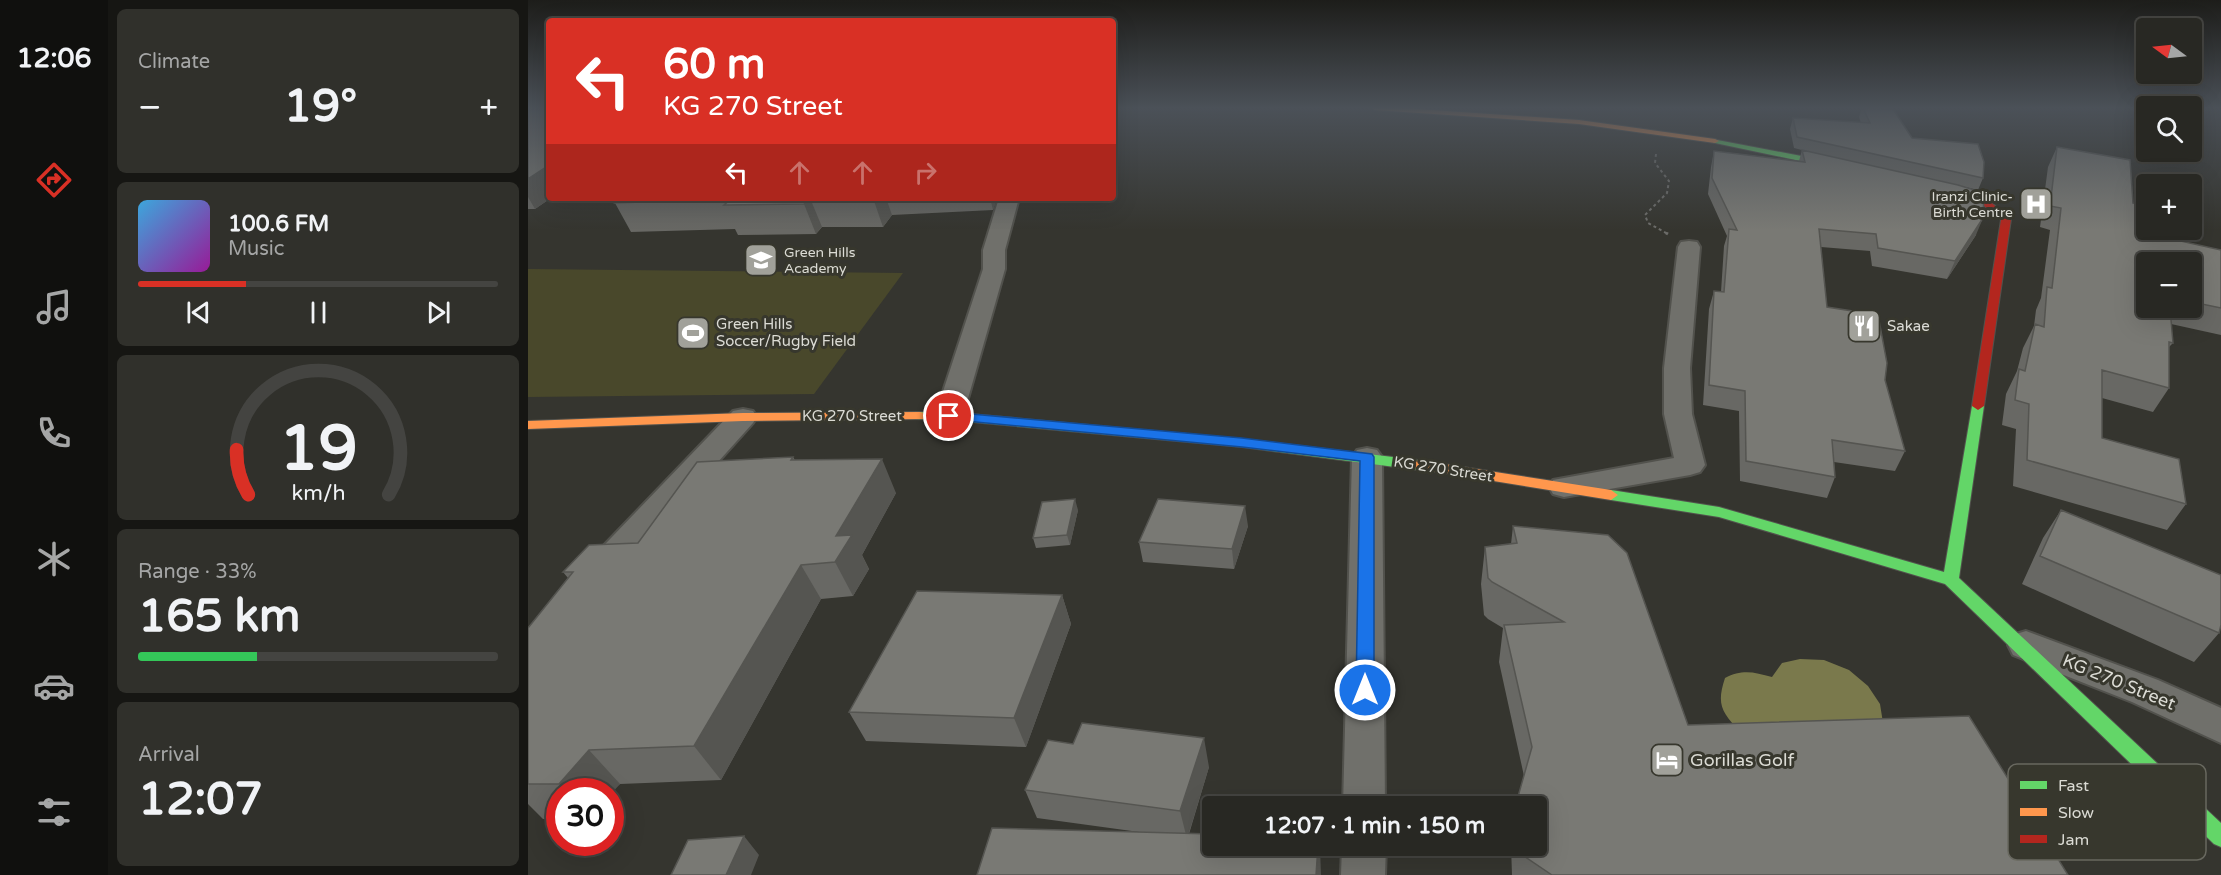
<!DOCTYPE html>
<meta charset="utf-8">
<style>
:root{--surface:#282823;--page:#30302b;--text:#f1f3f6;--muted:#a5a6a6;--line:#444441;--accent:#d93025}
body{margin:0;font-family:"Varela Round",sans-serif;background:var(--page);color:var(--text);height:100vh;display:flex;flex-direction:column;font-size:22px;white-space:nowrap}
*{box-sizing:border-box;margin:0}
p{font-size:20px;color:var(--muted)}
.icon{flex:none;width:33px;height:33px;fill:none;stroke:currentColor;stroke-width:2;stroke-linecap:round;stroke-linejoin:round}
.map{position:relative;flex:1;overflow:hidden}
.details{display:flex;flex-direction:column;gap:9px;padding:9px;background:#161613;width:420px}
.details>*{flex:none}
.guide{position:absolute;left:18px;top:18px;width:570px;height:183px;border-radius:6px;box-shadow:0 6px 24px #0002,0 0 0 2px var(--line);background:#d93025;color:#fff;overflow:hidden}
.needle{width:39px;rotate:285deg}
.buttons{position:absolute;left:1608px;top:18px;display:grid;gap:12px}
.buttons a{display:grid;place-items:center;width:66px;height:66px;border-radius:6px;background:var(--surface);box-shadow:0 6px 24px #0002,0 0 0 2px var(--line);font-size:30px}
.speed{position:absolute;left:18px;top:778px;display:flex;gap:12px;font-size:30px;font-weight:700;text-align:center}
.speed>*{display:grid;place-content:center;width:78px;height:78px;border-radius:50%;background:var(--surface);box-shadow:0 6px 24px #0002,0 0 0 2px var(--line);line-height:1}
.speed .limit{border:9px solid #d22;background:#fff;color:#111}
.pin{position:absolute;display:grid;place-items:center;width:51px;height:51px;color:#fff;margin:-26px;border:3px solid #fff;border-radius:50%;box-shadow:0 2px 6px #0007}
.me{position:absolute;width:66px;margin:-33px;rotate:0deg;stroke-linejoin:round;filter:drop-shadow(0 0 4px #0008)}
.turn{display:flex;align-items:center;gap:21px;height:126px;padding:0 18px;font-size:27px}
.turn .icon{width:78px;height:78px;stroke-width:2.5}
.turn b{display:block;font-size:42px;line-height:51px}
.lanes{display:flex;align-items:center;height:57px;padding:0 18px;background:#0003;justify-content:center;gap:30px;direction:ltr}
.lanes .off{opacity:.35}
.big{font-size:45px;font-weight:700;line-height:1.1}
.details .tile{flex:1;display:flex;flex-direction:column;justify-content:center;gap:9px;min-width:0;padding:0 21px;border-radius:9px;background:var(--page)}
.details .dial{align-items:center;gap:0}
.dial svg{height:156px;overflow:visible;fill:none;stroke:var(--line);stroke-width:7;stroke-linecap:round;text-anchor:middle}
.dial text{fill:var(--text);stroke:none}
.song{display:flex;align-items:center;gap:18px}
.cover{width:72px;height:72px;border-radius:9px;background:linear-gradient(135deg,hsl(200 70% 55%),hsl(300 70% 35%))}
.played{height:6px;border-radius:3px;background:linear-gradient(90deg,var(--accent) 30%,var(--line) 30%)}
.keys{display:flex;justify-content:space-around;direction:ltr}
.heat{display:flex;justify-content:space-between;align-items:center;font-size:33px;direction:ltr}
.charge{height:9px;border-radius:4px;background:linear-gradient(90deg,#34c759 33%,var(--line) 0)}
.trip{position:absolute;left:674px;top:796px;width:345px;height:60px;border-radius:6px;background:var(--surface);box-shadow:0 6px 24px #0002,0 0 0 2px var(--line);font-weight:700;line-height:60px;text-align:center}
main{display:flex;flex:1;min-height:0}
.tabs{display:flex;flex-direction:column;width:108px;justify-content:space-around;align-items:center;background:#10100e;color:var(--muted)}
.tabs .icon{width:42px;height:42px}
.tabs .on{color:var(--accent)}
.tabs b{font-size:27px;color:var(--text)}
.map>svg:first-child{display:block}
.green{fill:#49482b}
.water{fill:#7a794c}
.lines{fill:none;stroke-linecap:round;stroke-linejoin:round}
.street-casing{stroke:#52524d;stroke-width:4}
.fast-casing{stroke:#52524d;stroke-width:2}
.slow-casing{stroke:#52524d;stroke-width:2}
.jam-casing{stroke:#52524d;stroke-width:2}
.path-far1{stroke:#6c6c69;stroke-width:2;stroke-dasharray:3 3;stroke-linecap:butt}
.path{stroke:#6c6c69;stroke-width:3;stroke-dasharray:4 4;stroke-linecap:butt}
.street{fill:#70706b;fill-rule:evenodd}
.fast{fill:#63d668;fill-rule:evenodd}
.slow{fill:#ff974d;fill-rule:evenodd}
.jam{fill:#b3261e;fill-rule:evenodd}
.wall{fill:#686864;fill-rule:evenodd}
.shaded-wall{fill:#555551}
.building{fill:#797974;stroke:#555551;stroke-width:1.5}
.route{fill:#1a73e8;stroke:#114b97;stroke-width:1.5}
.labels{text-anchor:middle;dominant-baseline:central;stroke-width:6;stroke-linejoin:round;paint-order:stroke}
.far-poi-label{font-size:14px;fill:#dbdbd4;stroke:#37372d;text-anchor:end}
.poi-label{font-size:15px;fill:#dbdbd4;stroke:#37372d;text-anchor:start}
.street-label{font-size:15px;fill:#dbdbd4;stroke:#37372d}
.near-street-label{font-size:18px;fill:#dbdbd4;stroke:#37372d}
.near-poi-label{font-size:18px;fill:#dbdbd4;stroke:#37372d;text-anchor:start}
.key{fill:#37372d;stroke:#68685f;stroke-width:1.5}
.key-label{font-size:16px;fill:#dbdbd4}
</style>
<main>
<nav class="tabs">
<b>12:06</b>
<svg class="icon on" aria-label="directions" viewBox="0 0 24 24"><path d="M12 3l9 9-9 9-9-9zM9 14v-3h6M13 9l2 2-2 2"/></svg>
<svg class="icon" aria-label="music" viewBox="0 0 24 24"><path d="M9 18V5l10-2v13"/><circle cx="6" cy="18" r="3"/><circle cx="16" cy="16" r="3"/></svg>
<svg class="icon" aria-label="phone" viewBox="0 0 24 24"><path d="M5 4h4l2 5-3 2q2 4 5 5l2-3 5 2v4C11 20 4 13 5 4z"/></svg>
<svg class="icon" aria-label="climate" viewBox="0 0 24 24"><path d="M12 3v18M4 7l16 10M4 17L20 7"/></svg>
<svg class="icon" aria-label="car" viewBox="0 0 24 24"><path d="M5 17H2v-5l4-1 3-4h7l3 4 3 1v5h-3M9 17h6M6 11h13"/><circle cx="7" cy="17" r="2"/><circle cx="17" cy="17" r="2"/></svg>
<svg class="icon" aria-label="filters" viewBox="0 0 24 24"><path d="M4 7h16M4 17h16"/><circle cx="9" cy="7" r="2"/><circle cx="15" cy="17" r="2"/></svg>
</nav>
<section class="details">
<div class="tile"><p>Climate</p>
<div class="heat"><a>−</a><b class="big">19°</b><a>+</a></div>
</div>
<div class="tile">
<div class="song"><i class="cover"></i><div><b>100.6 FM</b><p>Music</p></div></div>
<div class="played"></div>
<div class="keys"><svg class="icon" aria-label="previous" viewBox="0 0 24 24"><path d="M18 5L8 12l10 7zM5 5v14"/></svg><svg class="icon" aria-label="pause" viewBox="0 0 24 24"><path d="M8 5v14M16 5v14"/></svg><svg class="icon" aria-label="next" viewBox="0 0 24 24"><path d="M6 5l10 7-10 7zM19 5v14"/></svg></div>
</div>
<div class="tile dial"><svg viewBox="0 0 100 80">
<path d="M14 69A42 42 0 1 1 86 69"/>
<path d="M14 69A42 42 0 0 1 8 46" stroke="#d93025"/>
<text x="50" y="56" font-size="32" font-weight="700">19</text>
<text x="50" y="72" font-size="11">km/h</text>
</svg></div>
<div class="tile"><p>Range · 33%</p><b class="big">165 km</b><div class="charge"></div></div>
<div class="tile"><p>Arrival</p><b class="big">12:07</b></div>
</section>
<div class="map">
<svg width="1693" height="875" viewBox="0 0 1693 875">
<rect width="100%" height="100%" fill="#35352f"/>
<!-- green -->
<path class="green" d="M0 269 375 273 286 394 0 397Z"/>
<!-- water -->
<path class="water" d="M1272 659 1296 660 1321 670 1340 686 1352 704 1356 729 1212 732C1194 712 1188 705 1197 678 1214 669 1226 672 1244 677L1254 663Z"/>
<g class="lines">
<!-- street casing -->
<g class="street-casing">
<path id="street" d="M471 198H491L477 250V269L435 416 431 422 421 424 411 422 407 416 455 269V250Z
M1161 241 1169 242 1172 247 1162 368 1164 414 1177 465 1172 472 1162 475 1036 497 1025 494 1021 487 1025 480 1146 458 1136 414V368L1150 247 1153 242Z
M215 409 225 411 229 417 225 423 83 581 71 584 59 581 54 572 59 563 205 411Z
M839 448 849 450 854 457 857 807H815L824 457 829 450Z
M1498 631 1630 680 1693 708V743L1604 702 1485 655 1480 645 1485 635Z
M814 846H858L857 875H813Z"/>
</g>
<!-- fast casing -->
<g class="fast-casing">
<path id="fast" d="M1184 139 1315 164 1319 167 1315 170 1187 143 1183 141Z
M1450 402 1456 406 1431 578 1693 823V847L1686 844 1417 584 1191 517 1083 500 1076 495 1083 490 1191 507 1416 572 1444 406Z
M392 412H421L714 439 890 460 897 465 890 470 714 447 421 420 387 419 385 416 387 413Z"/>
</g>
<!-- slow casing -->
<g class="slow-casing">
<path id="slow" d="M843 108H875L1051 120 1187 139 1191 141 1187 143 1051 124 847 110Z
M392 412 397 413 399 416 397 419 215 421 0 429V421L215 413Z
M890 460 1083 490 1090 495 1083 500 885 468 883 465 885 462Z"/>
</g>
<!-- jam casing -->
<g class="jam-casing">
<path id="jam" d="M1412 186 1460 200 1483 219 1456 406 1450 410 1444 406 1473 220 1454 204 1409 191 1407 189Z"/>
</g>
<!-- path-far1 -->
<path class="path-far1" d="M1128 154 1127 163 1141 181 1139 193 1117 215 1120 223 1140 234"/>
<!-- path -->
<path class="path" d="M1138 233 1140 234"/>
<!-- street -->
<use href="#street" class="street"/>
<!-- fast -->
<use href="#fast" class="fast"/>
<!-- slow -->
<use href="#slow" class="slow"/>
<!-- jam -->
<use href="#jam" class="jam"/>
</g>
<!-- wall -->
<path class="wall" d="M0 108 21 198H23L7 209H0Z
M1334 108H1347L1384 138 1455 178 1450 190 1433 186 1448 235 1419 279 1344 266 1342 251 1293 247 1299 307 1357 380 1377 451 1367 471 1306 462 1307 477 1299 498 1212 481 1211 411 1175 405 1181 309 1186 291 1193 292 1196 246 1199 236 1180 194 1183 167 1186 151 1271 161 1274 150 1266 148 1262 129 1265 118 1333 123 1331 117Z
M1529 147 1605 203 1648 240 1693 250V335L1643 324 1645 343 1641 347V388L1625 412 1574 398V438L1658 504 1639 530 1485 486 1488 429 1474 425 1478 394 1489 371 1495 348 1506 326 1508 310 1513 298 1522 230 1512 227 1520 167ZM1664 262V308H1618Z
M92 198H469L465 210 364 215 355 227H294L288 234 210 235 207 229 103 232 87 203Z
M265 457 267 460 368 493 334 555 341 569 325 596 293 599 193 780 92 784 82 792H32V818L15 819 0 804V628L40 578 35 572 110 543Z
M550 510 542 545 508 548 505 538Z
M1533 510 1691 633 1666 662 1494 584 1515 538Z
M720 526 706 569 615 562 611 542Z
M985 526 1160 725 1540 875H984L983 846H1008V807H988L996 776 971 662 975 628 960 619 956 615 953 584 957 547 983 544Z
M534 595 543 624 498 747 338 741 321 712Z
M681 767 661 834 794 872 611 832 509 818 497 790Z"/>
<!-- shaded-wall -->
<path class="shaded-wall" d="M21 165V198H23L7 209 0 197V179Z
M282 198 294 227 288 234 276 204Z
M345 198H358L364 215 355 227Z
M462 198H469L465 210Z
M1455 218 1448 235 1419 279 1427 261Z
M354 459 368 493 334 555 341 569 325 596 307 562 308 536Z
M547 499 550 510 542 545 539 535Z
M717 506 720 526 706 569 704 549Z
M273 565 293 599 193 780 166 746Z
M534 595 543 624 498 747 486 718Z
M676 738 681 767 659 839 652 811Z
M61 750 92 784 82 795V792H39L31 784Z
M216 836 231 855 223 875H198Z
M790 846H792L793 875H788Z"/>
<!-- building -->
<path class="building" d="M0 108H21V165L0 179Z
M1335 108 1365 109 1384 138 1450 144 1456 162 1455 178 1269 137 1265 118 1342 123Z
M1529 147 1602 160 1605 203 1618 205V230H1650L1648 240 1693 250V308L1664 302V262H1618V308H1642L1645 343 1641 342V388L1574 370V438L1651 459 1658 504 1499 460 1501 404 1487 400 1491 369 1497 371 1507 324 1516 327 1519 287 1524 288 1533 208 1522 206Z
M1274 150 1430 185 1456 193 1455 218 1427 261 1350 248 1348 234 1291 229 1299 307 1350 315 1359 363 1357 380 1377 451 1304 440 1307 477 1218 461 1217 391 1181 385 1186 291 1196 292 1201 229 1209 230 1184 178 1186 151 1277 162Z
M92 198H282L276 204 196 205 203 199 87 203Z
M265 457 263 460 354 459 308 536 324 535 307 562 273 565 166 746 61 750 31 784H0V628L45 572H35L61 545 110 543 169 462Z
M547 499 539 535 505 538 514 502Z
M630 499 717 506 704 549 611 542Z
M1533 510 1693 575V625L1691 633 1512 556Z
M985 526 1080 535 1099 553 1160 725 1441 716 1540 875H1024L990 852V846H1008V807H989V800L1004 747 976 625 1036 622 964 582 960 578 957 547 989 543Z
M389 591 534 595 486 718 321 712Z
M554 723 676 738 652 811 497 790 520 740 545 744Z
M464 828 684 834V846H790L788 875H449Z
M216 836 198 875H143L160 840Z"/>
<!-- sky -->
<linearGradient id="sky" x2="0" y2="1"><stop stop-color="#1d1d1a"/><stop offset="0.47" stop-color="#4b5158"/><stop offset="1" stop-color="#4b5158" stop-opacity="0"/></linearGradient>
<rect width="1693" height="230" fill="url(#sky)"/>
<!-- route -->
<path class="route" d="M421 412 714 438 844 454 846 457V690L844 696 837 698 831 696 828 690 832 461 714 447 416 419 414 416Z"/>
<!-- icons -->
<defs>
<g id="hospital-square" transform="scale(1.725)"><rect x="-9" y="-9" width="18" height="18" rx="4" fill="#a1a19a" stroke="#37372d"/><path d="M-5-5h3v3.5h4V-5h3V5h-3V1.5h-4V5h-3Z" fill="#fff"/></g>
<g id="school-square" transform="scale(1.725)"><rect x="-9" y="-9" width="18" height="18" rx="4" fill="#a1a19a" stroke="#37372d"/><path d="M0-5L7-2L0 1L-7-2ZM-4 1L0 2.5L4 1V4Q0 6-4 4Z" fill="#fff"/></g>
<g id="restaurant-square" transform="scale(1.725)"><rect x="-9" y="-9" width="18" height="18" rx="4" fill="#a1a19a" stroke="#37372d"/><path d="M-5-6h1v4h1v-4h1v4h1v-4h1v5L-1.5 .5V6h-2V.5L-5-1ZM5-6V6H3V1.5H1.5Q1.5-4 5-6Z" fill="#fff"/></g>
<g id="stadium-square" transform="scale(1.725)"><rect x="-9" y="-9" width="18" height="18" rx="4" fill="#a1a19a" stroke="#37372d"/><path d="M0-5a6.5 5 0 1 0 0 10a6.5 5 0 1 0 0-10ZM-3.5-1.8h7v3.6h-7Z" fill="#fff"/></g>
<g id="hotel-square" transform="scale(1.725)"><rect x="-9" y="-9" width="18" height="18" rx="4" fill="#a1a19a" stroke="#37372d"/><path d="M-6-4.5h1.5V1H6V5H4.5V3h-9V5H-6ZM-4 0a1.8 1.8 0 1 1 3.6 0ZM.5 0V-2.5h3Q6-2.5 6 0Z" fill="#fff"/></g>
</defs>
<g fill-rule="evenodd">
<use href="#hospital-square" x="1508" y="204"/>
<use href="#school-square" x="233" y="260"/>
<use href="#restaurant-square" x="1336" y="326"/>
<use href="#stadium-square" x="165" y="333"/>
<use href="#hotel-square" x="1139" y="760"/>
</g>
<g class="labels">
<!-- far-poi labels -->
<g class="far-poi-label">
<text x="1485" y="196">Iranzi Clinic-<tspan x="1485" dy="16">Birth Centre</tspan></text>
<text x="256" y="252" text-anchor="start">Green Hills<tspan x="256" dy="16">Academy</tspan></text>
</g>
<!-- poi labels -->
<g class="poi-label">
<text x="188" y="324">Green Hills<tspan x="188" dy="17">Soccer/Rugby Field</tspan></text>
<text x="1359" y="326">Sakae</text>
</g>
<!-- street labels -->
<g class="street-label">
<text x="324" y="416">KG 270 Street</text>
<text transform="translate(915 469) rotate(9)">KG 270 Street</text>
</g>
<!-- near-street labels -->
<g class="near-street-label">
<text transform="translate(1591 682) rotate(22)">KG 270 Street</text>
</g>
<!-- near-poi labels -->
<g class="near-poi-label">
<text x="1162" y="760">Gorillas Golf</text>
</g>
</g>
<!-- legend -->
<rect x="1480" y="764" width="198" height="96" rx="9" class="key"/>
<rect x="1492" y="781" width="27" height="8" fill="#63d668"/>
<rect x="1492" y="808" width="27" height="8" fill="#ff974d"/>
<rect x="1492" y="835" width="27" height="8" fill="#b3261e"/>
<g class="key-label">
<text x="1530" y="791">Fast</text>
<text x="1530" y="818">Slow</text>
<text x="1530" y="845">Jam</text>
</g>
</svg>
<div class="buttons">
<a><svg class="needle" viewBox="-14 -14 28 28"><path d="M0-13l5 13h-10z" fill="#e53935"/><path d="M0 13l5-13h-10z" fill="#a5a6a6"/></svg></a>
<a><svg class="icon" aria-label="search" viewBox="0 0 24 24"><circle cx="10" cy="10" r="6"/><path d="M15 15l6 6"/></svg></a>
<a>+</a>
<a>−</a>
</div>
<div class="speed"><div class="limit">30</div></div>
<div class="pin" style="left:421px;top:416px;background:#d93025"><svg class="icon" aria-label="arrive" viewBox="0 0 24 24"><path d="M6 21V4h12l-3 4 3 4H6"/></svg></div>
<svg class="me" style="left:837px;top:690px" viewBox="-20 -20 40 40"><circle r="17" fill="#1a73e8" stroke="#fff" stroke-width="3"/><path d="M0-11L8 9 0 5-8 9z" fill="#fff"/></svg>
<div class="trip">12:07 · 1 min · 150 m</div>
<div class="guide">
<div class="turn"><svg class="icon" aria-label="left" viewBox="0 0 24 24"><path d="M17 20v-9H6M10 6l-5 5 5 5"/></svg><div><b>60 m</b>KG 270 Street</div></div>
<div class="lanes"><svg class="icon" aria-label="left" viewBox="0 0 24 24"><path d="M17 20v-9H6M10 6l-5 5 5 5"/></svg><svg class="icon off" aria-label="ahead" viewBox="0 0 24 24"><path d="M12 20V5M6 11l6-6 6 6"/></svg><svg class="icon off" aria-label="ahead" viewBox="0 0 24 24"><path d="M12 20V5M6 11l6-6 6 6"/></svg><svg class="icon off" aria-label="right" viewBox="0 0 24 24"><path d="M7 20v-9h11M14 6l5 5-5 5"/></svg></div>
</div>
</div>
</main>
